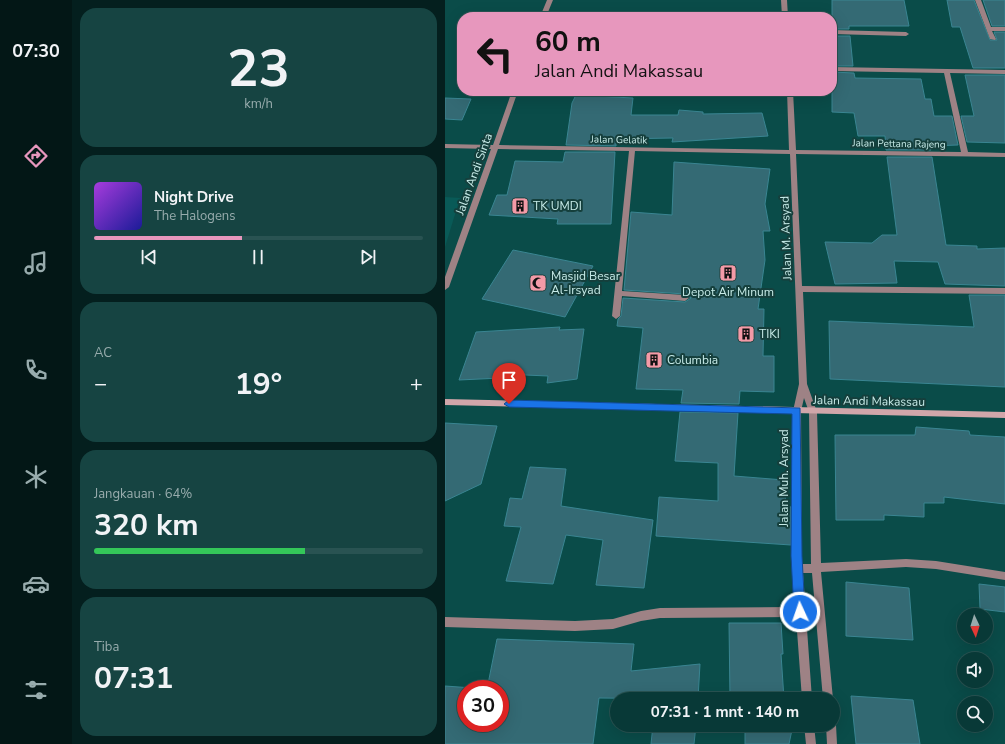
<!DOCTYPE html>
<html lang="id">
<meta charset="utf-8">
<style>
:root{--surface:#083937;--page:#164442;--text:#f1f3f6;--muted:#98acad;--line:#295352;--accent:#e797bd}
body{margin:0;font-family:"Nunito Sans",sans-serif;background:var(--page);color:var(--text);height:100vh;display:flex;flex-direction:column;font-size:15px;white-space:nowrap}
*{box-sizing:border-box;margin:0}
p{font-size:13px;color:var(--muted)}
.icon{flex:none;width:22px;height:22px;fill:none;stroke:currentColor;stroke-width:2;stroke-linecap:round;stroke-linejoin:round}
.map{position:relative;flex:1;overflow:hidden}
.drawer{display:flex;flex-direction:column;gap:8px;padding:8px;background:#041f1e;width:373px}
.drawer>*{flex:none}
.hud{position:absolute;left:12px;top:12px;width:380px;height:84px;border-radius:16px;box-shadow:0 4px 16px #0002,0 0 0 1px var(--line);background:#e797bd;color:#111;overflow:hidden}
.needle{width:26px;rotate:176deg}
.fabs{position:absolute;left:512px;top:608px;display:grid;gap:8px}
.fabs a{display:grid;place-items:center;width:36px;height:36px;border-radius:50%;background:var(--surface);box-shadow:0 4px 16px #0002,0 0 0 1px var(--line);font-size:20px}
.speed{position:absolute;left:12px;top:680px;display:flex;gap:8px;font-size:20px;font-weight:700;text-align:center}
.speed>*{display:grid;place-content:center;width:52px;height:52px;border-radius:50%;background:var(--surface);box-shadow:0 4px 16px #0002,0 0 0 1px var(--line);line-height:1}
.speed .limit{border:6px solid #d22;background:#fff;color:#111}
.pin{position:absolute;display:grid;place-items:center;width:34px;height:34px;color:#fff;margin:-41px -17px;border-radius:50% 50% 50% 0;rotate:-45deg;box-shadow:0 0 4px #0007}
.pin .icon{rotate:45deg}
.me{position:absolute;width:44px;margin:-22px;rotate:357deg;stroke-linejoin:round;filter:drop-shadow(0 0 3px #0008)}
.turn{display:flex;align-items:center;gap:14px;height:84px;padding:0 12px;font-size:18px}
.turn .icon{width:52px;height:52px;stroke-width:2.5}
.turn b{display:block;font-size:28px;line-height:34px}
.big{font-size:30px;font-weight:700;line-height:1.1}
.drawer .card{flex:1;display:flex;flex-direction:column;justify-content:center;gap:6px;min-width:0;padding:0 14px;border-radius:16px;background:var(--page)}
.drawer .dial{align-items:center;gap:0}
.dial b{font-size:52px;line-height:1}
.song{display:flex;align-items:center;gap:12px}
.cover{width:48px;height:48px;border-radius:6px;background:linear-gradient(135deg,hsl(280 70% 55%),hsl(240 70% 35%))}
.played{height:4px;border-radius:2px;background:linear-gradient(90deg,var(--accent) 45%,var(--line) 45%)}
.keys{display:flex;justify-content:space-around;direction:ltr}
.heat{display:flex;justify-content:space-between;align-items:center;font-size:22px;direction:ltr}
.charge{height:6px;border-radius:3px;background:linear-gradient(90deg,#34c759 64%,var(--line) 0)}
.trip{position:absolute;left:165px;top:692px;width:230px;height:40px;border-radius:20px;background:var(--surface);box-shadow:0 4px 16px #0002,0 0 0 1px var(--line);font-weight:700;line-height:40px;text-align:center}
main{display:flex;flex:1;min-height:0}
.tabs{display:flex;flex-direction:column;width:72px;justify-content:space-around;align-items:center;background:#031716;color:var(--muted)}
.tabs .icon{width:28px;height:28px}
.tabs .active{color:var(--accent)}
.tabs b{font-size:18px;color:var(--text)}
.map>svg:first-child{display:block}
.built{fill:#095a57}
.building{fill:#346a74;stroke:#3a8592;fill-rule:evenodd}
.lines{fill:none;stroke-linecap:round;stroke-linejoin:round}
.lane{fill:#9e8285;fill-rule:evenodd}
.street{fill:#9e8285;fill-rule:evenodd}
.secondary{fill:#d1a6aa;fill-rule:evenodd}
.route{fill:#1a73e8;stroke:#114b97}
.labels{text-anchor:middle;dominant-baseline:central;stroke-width:4;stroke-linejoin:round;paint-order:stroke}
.far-street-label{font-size:10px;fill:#c7ebe8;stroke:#153f3c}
.street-label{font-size:12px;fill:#c7ebe8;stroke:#153f3c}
.poi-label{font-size:12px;fill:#c7ebe8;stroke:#153f3c;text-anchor:start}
</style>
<main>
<nav class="tabs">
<b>07:30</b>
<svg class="icon active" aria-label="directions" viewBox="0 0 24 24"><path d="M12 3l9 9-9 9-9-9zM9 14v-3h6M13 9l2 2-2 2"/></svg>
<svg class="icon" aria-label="music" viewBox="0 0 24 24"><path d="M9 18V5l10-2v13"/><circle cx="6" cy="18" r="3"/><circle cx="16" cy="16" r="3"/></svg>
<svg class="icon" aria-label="phone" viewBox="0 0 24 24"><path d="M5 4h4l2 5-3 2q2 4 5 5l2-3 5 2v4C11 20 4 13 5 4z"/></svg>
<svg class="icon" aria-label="climate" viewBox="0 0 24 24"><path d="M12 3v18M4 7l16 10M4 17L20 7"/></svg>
<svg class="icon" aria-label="car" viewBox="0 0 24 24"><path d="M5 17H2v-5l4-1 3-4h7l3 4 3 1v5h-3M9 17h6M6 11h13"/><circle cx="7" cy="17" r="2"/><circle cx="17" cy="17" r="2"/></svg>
<svg class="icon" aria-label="filters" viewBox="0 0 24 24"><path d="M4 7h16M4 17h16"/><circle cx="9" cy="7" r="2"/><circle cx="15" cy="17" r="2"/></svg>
</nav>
<section class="drawer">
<div class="card dial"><b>23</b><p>km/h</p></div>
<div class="card">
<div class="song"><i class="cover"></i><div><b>Night Drive</b><p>The Halogens</p></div></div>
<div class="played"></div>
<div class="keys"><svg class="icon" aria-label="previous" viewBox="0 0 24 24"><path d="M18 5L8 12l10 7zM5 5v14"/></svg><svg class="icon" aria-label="pause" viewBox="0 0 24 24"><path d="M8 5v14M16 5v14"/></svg><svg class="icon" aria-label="next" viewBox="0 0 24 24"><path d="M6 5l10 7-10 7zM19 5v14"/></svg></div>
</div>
<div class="card"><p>AC</p>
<div class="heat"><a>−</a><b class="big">19°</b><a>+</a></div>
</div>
<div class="card"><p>Jangkauan · 64%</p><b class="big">320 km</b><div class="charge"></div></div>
<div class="card"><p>Tiba</p><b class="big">07:31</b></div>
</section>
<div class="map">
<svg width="560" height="744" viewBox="0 0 560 744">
<rect width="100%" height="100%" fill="#0a4c49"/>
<!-- built -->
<path class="built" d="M0 197 15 198 0 247Z"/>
<!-- building -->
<path class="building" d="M387 0H459L464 26H404V29H387Z
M502 0H529L545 40H552L549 32H560V68H528L515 27H507Z
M538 0H560V26H547Z
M387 36H405L408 66H387Z
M387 72 409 73 410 78 476 79 480 99H486L489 116H507L513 145 485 146 486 150H441L440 136H413L409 113 387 112Z
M520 75H560V143L522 142 516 116H529Z
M131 95 188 98 186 115H233L234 110 258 112V114L317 113 323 136 227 142 228 138 171 139V146L121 145 127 103Z
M0 98 26 99 17 120 0 119Z
M120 152H170L166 224H112L113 219 44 215 52 195H62L70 161 118 162Z
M442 157H487L501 245 532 246V249L560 248V286L500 284 493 262 449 261 452 283 390 284 380 242 427 243 437 235H452Z
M229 162 325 169 320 204 325 231H318L320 260 313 309H319L318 356H329V392L295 391 294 404 236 403 238 390 191 389 198 328 172 326 173 319 176 316 178 298 240 302 246 298 240 294 179 290 186 212 227 215Z
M68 250 148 266 120 317 37 299Z
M524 295H560V387L385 379 384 321 529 327Z
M115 327 114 330 139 329 132 379 102 383 103 376 57 374 56 378 14 380 31 332Z
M235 412 293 413 289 476 339 480 341 506 346 507V545L211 536 214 497 273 501V463L230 461Z
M0 423 52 426 36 484 0 501Z
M471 427 524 431 525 435 560 437V504L499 497V503H479V517L439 515V520H391L390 435H470Z
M85 467 121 469 116 506 208 520 199 588 151 585 158 540 121 535 108 584 61 581 76 527 59 526 65 498 77 499Z
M401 582 464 588 468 640 401 636Z
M534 584 560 587V612L535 609Z
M284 623H336L338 654H336L339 699H285Z
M52 639 189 644 186 671 255 664 253 699 154 698 148 744H0V686L42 689ZM21 689H55V723H21Z
M406 696 468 700 475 744H411Z
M208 725H251L249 744H206Z
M285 725H348L344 744H300V732L285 731Z"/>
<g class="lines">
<!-- lane -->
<path class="lane" d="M530 0H536L546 27H560V31H547L551 39 550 40 545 39Z"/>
<!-- street -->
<path class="street" d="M102 0H108L101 17H95Z
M336 0H342L343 17H337Z
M387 30 461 32 464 34 461 36 387 34Z
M387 67 560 70V74L505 73 523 152 560 153V157L351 154 357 286 560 288V294L358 292 362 384 372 412 376 563 461 559 491 561 560 572V580L491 569 461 567 376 572 388 699V700L378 699 367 573H358L367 699H357L351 617 215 618 196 621 168 629 130 631 0 627V617L130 621 168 619 196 611 215 608 351 607 347 556 348 411 354 384 345 154 190 151 177 291 240 295 244 298 240 301 177 296 175 316 171 319 167 316 184 151 53 149 4 287 0 290V277L46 149 0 148V144L48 145 67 91H73L54 145 344 150 342 91H348L351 150 516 152 499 73 387 71ZM359 398 364 412 366 564H357L356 411Z
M388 721 391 725 392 744H382L381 725H388Z
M359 725H369L371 744H361Z"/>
<!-- secondary -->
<path class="secondary" d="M0 399 560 412V418L0 405Z"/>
</g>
<!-- route -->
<path class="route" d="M64 400 355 408 357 556 360 612 359 616 355 617 351 616 349 612 346 556 347 414 64 407 59 404Z"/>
<!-- icons -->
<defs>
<g id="building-square" transform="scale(0.9)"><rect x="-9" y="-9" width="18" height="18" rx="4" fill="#f49aa7" stroke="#153f3c"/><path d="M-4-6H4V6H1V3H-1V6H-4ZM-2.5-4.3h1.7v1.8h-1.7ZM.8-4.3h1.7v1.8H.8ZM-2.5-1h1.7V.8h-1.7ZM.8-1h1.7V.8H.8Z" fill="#111"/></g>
<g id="mosque-square" transform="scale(0.9)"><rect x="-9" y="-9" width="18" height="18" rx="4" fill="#f49aa7" stroke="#153f3c"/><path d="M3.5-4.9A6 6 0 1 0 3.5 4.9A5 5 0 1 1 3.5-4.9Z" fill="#111"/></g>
</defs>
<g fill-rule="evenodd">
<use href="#building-square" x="75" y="206"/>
<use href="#building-square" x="283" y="273"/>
<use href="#mosque-square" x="93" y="283"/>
<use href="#building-square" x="301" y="334"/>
<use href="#building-square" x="209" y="360"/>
</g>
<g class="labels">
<!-- far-street labels -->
<g class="far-street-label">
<text transform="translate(174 140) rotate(1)">Jalan Gelatik</text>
<text transform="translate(454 144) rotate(1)">Jalan Pettana Rajeng</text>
</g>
<!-- street labels -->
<g class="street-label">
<text transform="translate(29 174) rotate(-70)">Jalan Andi Sinta</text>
<text transform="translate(341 238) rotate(-92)">Jalan M. Arsyad</text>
<text transform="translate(424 401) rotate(1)">Jalan Andi Makassau</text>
<text transform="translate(339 478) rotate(-90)">Jalan Muh. Arsyad</text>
</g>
<!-- poi labels -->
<g class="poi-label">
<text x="88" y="206">TK UMDI</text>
<text x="106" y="276">Masjid Besar<tspan x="106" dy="14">Al-Irsyad</tspan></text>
<text x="283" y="292" text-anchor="middle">Depot Air Minum</text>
<text x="314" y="334">TIKI</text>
<text x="222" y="360">Columbia</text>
</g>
</g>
</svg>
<div class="fabs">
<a><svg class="needle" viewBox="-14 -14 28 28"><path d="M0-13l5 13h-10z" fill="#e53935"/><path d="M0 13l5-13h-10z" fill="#98acad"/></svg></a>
<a><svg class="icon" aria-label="sound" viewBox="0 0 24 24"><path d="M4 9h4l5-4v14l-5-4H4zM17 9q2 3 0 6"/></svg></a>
<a><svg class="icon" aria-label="search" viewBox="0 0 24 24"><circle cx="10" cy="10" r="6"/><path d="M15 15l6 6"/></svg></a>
</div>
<div class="speed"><div class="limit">30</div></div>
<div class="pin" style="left:64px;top:404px;background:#d93025"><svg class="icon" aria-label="arrive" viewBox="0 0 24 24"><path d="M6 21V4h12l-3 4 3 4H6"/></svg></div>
<svg class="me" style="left:355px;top:612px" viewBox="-20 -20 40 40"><circle r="17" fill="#1a73e8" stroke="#fff" stroke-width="3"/><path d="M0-11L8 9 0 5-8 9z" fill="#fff"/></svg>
<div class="trip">07:31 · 1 mnt · 140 m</div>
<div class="hud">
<div class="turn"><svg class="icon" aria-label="left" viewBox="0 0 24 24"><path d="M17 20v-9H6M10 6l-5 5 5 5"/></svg><div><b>60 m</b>Jalan Andi Makassau</div></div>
</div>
</div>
</main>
